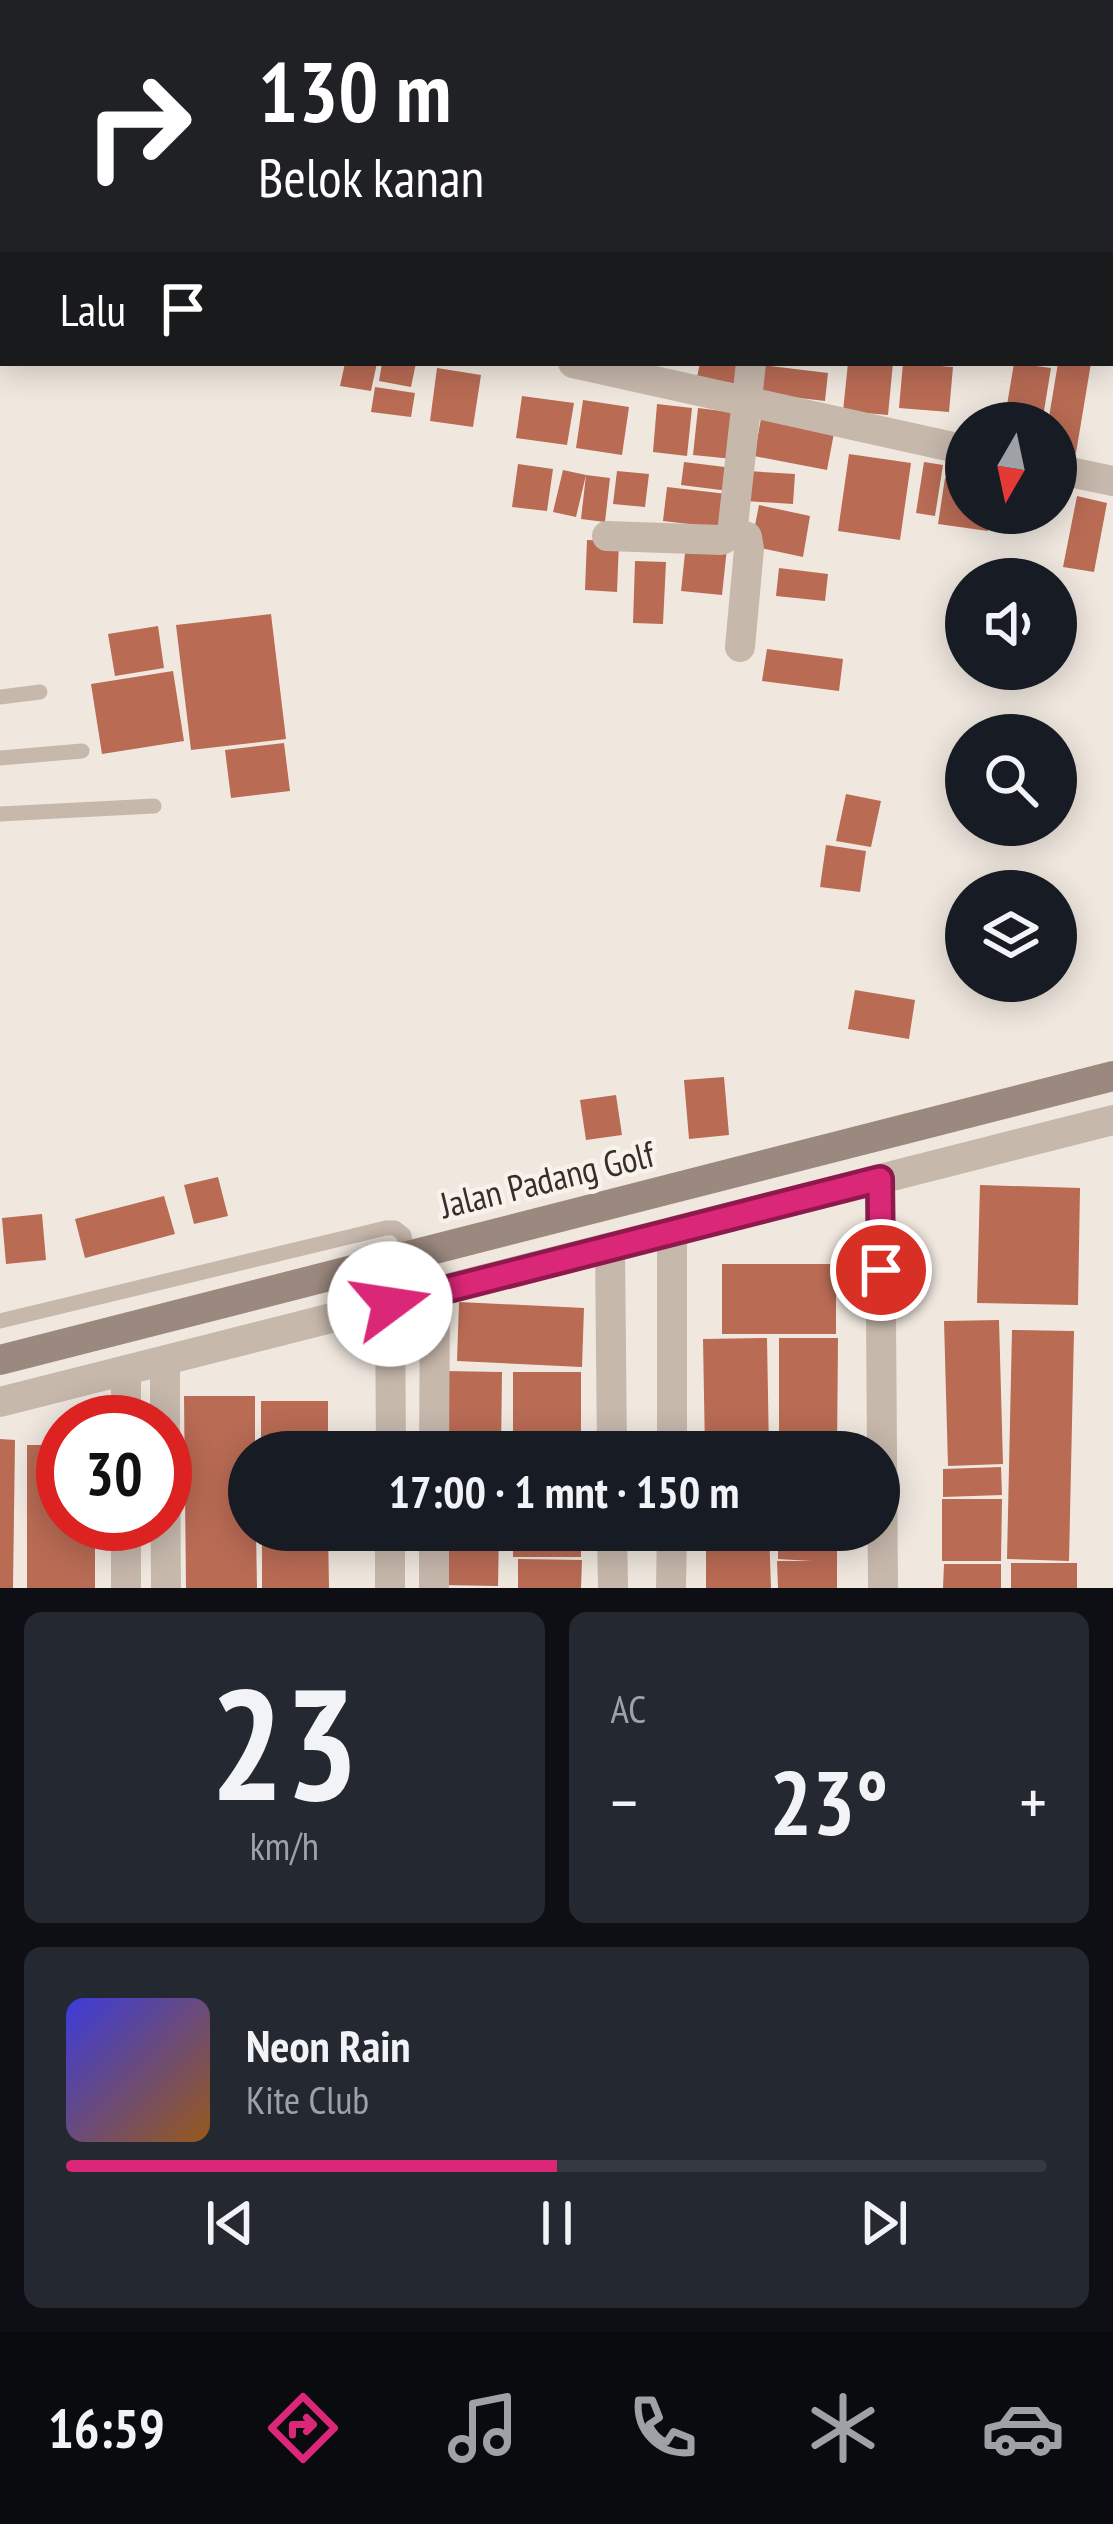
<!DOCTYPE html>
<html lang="id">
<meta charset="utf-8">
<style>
:root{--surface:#171b24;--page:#242831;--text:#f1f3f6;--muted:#9ea1a6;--line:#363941;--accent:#db2777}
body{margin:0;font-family:"PT Sans Narrow",sans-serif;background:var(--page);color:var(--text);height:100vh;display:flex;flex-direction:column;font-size:45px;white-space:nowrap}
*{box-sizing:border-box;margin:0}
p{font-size:39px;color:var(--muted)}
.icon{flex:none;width:66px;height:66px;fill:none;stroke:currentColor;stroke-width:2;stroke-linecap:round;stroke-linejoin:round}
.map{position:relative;height:1588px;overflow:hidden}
.drawer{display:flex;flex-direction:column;gap:24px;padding:24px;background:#0d0f14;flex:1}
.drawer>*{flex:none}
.banner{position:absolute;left:0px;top:0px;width:1113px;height:366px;box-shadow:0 6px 30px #0003;background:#202124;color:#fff;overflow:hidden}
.needle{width:78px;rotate:189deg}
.buttons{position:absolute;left:945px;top:402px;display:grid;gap:24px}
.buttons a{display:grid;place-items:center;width:132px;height:132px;border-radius:50%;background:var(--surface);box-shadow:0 6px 30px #0003;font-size:60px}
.speed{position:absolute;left:36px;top:1395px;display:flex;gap:24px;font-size:60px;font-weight:700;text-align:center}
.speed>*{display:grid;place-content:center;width:156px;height:156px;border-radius:50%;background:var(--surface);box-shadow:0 6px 30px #0003;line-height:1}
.speed .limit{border:18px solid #d22;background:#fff;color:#111}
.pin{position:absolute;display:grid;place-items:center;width:102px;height:102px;color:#fff;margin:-51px;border:6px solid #fff;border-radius:50%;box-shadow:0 3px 12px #0007}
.me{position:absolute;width:132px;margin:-66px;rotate:76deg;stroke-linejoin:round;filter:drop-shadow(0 0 9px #0008)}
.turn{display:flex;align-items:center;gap:42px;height:252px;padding:0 60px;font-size:54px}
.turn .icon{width:156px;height:156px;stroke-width:2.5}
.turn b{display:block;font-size:84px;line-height:102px}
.then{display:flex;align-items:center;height:114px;padding:0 60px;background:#0003;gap:24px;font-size:45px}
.big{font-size:90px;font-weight:800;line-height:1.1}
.drawer .widget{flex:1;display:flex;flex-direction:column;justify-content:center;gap:18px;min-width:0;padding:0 42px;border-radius:18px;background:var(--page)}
.drawer .dial{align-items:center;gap:0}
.dial b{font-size:156px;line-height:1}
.song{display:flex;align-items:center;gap:36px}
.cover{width:144px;height:144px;border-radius:18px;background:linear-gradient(135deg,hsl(240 70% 55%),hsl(30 70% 35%))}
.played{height:12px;border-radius:6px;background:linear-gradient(90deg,var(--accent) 50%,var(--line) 50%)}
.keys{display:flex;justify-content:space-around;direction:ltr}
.heat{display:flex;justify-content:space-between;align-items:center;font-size:66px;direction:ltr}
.drawer .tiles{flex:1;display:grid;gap:24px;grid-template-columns:1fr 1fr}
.widget:last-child{grid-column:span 2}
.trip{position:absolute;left:228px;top:1431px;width:672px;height:120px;border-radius:60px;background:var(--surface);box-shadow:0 6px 30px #0003;font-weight:800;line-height:120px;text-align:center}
.tabs{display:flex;height:192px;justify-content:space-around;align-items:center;background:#090b0e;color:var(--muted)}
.tabs .icon{width:84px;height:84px}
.tabs .selected{color:var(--accent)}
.tabs b{font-size:54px;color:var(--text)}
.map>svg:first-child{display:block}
.building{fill:#b96b54}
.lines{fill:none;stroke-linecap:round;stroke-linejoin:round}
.lane{stroke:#c7b8ac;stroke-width:15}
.street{stroke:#c7b8ac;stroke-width:30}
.secondary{stroke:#9b887e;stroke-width:30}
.route-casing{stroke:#8e194d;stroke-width:30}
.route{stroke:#db2777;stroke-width:21}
.labels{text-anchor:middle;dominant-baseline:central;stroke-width:9;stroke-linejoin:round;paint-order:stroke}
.street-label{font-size:36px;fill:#362e2a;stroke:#f8f2eb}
</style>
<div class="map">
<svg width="1113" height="1588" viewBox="0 0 1113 1588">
<rect width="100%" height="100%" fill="#f0e8df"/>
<!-- building -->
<path class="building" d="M345 363H377L371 391 340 386Z
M382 363H416L411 387 379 381Z
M700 363H741L737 384 697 377Z
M848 363H893L888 415 843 411Z
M903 363 953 367 949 412 899 408Z
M1014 363 1051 368 1042 423H1004Z
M1058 363H1091L1076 453 1056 450V423H1048Z
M761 365 828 373 825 401 758 393Z
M437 368 481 375 473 427 430 421Z
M375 387 415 393 411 417 371 412Z
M522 396 574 403 567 445 516 438Z
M583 400 629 407 622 455 576 448Z
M657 404 692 408 687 456 653 452Z
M698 408 738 413 733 459 693 455Z
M761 419 834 433 827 470 754 456Z
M849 454 911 463 900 540 838 531Z
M684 462 733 468 729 491 681 485Z
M924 462 943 465 935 516 916 513Z
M518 464 553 469 547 511 512 507Z
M563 470 586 475 576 517 553 512Z
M617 471 649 474 645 507 613 504Z
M748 471 795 474 793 504 746 501Z
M586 475 610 478 605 522 581 519Z
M945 478 966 481V513H1033L1031 524 991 516 988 531 938 524Z
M667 487 727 494 723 528 663 521Z
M1077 496 1107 503 1094 572 1063 567Z
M759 505 810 516 803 557 751 546Z
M587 540 619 541 617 592 585 590Z
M686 544 727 548 722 595 681 591Z
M635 561 666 562 663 624 633 623Z
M779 568 828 574 825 601 776 596Z
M271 614 286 739 191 750 176 625Z
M158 626 164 668 115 676 108 634Z
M767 649 843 659 839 691 762 681Z
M173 671 184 741 102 754 91 684Z
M284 743 290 791 231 798 225 750Z
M846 794 881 801 871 847 836 841Z
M826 845 866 851 860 892 820 887Z
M855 990 915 1000 909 1039 848 1029Z
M724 1077 729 1135 689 1139 684 1080Z
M616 1095 622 1135 586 1140 580 1100Z
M218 1177 228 1216 194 1224 184 1185Z
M980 1185 1080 1188 1078 1305 977 1303Z
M164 1196 175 1234 85 1258 75 1219Z
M42 1214 46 1260 6 1264 2 1218Z
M722 1264H836V1334H722Z
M459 1302 584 1308 582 1367 457 1361Z
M999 1320 1003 1464 948 1466 944 1321Z
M1012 1330 1074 1331 1069 1561 1007 1559Z
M767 1338 769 1452H705L703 1339Z
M779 1338H838L837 1452H779Z
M444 1371 502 1372 501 1452H443Z
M513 1372H581V1452H513Z
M184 1396H255V1452H249V1530H256L257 1588H186Z
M261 1401H328V1452H261Z
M0 1439 15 1440 13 1588H0Z
M27 1445H63V1524H95V1588H27Z
M1001 1467 1002 1495 943 1497V1469Z
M942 1499H1002L1001 1561H942Z
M262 1530H328L329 1588H262Z
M442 1530H499L498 1586 441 1585Z
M513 1530H581V1557H513Z
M706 1530H769L771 1588H706Z
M778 1530H837V1588H778L777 1561H812L778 1559Z
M518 1559 582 1560 581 1588H518Z
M1011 1563H1077V1588H1011Z
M944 1564H1001V1588H943Z"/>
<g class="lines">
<!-- lane -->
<path class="lane" d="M0 697 40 692
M0 758 82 751
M0 814 154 806
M0 1321 386 1228H395L404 1235 413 1297"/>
<!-- street -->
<path class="street" d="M374 3 375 0
M790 3V0
M1110 155H1113
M1110 233H1113
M0 243H3
M573 363 966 450
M1056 469 1113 481
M733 532 747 537 749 549 740 647
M607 536 722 540 732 534 751 363
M880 1179 883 1588
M610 1248 612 1452
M390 1303 391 1452
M126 1372V1422
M0 1402 1113 1120
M165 1422V1361
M165 1429 166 1588
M434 1452 435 1292
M672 1452V1233
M126 1524V1588
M612 1530 613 1588
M390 1588V1530
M434 1588V1530
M671 1588 672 1530"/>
<!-- secondary -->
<path class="secondary" d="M0 1360 1113 1076"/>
</g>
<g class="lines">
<!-- route casing -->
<g class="route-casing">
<path id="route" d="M390 1304 880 1179 881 1270"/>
</g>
<!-- route -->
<use href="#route" class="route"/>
</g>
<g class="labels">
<!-- street labels -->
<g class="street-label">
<text transform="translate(547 1179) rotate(-14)">Jalan Padang Golf</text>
</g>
</g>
</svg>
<div class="buttons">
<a><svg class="needle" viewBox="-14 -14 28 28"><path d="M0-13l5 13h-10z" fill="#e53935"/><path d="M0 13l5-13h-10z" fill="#9ea1a6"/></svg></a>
<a><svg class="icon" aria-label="sound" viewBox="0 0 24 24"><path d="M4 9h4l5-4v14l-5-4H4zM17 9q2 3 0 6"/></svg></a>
<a><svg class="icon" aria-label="search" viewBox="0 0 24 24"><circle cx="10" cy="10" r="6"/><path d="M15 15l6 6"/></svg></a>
<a><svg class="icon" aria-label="layers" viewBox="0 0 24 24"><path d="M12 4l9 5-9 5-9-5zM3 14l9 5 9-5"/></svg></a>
</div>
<div class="speed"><div class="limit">30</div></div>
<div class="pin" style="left:881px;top:1270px;background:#d93025"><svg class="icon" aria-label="arrive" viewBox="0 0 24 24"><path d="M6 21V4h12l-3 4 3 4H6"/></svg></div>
<svg class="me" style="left:390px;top:1304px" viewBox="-20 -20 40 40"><circle r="19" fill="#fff"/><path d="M0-13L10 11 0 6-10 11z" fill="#db2777"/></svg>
<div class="trip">17:00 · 1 mnt · 150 m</div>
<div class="banner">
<div class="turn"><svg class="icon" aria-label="right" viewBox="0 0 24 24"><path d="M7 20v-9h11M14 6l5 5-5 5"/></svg><div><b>130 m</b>Belok kanan</div></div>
<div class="then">Lalu<svg class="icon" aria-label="arrive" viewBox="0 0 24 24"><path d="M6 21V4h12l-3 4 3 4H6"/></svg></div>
</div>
</div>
<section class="drawer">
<div class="tiles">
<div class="widget dial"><b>23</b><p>km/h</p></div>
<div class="widget"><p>AC</p>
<div class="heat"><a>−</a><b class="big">23°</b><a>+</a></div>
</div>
<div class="widget">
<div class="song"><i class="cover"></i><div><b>Neon Rain</b><p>Kite Club</p></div></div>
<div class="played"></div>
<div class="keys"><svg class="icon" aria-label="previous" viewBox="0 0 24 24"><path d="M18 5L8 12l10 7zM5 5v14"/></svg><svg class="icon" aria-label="pause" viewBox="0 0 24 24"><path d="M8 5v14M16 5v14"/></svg><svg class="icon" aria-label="next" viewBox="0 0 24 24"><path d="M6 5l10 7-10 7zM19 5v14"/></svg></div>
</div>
</div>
</section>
<nav class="tabs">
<b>16:59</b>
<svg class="icon selected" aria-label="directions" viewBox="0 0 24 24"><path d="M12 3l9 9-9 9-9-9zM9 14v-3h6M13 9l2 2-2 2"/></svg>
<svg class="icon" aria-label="music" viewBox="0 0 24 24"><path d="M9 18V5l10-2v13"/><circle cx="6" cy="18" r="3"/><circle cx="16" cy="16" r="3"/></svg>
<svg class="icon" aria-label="phone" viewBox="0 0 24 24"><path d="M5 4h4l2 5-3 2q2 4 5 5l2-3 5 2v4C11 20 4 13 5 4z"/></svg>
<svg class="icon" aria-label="climate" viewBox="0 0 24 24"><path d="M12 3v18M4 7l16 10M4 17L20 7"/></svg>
<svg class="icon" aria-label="car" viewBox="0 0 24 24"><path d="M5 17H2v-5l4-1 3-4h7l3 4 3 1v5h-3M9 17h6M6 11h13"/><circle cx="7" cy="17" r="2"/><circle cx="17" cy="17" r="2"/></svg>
</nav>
